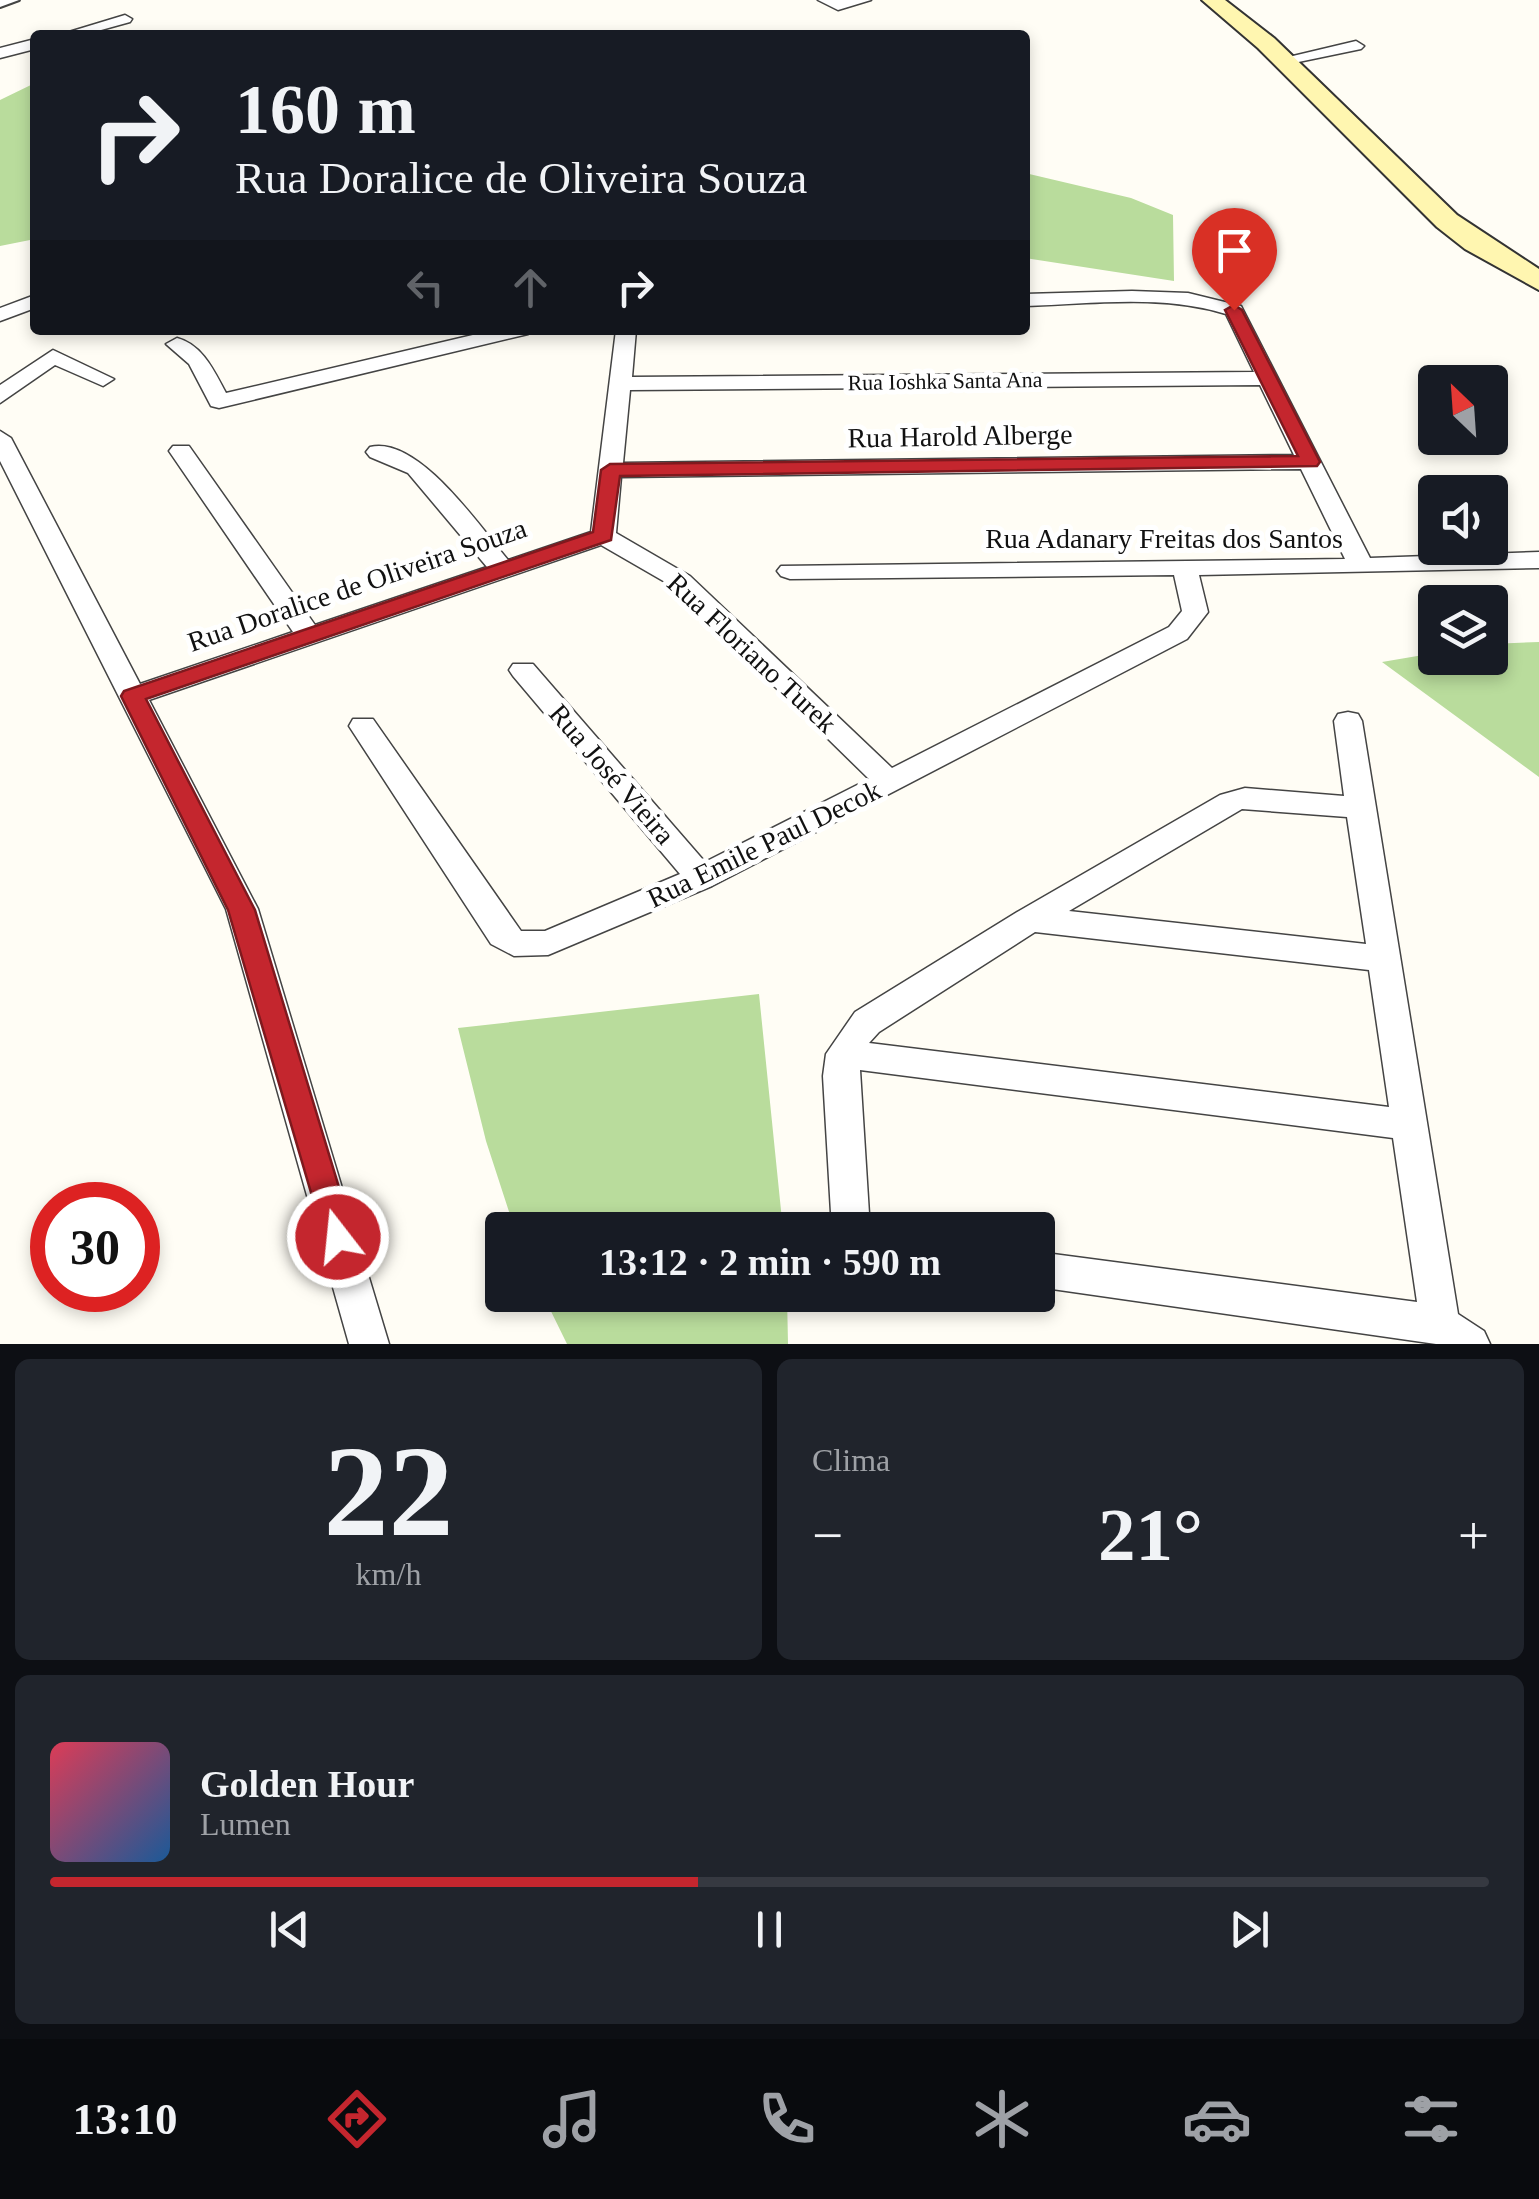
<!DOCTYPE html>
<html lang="pt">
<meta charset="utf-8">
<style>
:root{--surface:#171b24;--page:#20242c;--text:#f1f3f6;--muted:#9ea1a6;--line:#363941;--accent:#c4262e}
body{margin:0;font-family:"Times New Roman",serif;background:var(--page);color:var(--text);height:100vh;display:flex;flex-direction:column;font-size:38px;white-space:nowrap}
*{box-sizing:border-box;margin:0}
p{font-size:32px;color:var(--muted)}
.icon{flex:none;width:55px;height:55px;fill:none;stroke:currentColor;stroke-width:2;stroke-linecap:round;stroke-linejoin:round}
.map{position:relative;height:1344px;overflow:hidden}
.panel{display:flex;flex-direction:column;gap:15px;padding:15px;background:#0d0f14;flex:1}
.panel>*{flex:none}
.hud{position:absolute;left:30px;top:30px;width:1000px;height:305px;border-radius:10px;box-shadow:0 5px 15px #0003;background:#171b24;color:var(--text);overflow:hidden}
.needle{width:65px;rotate:335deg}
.fabs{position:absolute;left:1418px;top:365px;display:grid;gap:20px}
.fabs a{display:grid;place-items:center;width:90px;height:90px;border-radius:10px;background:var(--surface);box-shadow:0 5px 15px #0003;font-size:50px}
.speed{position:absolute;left:30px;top:1182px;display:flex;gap:20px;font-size:50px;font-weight:700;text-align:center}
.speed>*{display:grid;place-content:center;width:130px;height:130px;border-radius:50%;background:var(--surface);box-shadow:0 5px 15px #0003;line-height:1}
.speed .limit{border:15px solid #d22;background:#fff;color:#111}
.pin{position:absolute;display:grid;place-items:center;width:85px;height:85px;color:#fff;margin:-102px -42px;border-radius:50% 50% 50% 0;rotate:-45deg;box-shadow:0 0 10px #0007}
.pin .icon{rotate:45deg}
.me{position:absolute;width:110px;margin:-55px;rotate:344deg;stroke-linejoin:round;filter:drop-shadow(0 0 8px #0008)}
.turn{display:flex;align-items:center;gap:35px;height:210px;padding:0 40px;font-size:45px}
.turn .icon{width:130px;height:130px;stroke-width:2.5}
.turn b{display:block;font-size:70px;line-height:85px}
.lanes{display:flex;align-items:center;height:95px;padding:0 40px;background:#0003;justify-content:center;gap:50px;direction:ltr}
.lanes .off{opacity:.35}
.big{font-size:75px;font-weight:800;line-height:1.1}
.panel .widget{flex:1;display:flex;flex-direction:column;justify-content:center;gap:15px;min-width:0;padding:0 35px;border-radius:15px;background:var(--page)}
.panel .dial{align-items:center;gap:0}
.dial b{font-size:130px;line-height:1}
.song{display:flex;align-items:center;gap:30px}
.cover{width:120px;height:120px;border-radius:15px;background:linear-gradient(135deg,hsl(350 70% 55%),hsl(210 70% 35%))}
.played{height:10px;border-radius:5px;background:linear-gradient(90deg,var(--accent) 45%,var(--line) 45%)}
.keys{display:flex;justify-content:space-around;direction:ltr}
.heat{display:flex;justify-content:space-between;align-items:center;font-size:55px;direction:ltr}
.panel .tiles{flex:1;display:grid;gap:15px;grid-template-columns:1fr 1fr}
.widget:last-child{grid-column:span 2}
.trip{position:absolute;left:485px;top:1212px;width:570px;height:100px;border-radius:10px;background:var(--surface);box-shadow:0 5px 15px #0003;font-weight:800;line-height:100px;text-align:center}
.tab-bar{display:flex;height:160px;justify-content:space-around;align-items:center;background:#090b0e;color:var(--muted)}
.tab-bar .icon{width:70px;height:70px}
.tab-bar .on{color:var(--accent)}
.tab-bar b{font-size:45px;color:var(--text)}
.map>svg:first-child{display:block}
.forest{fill:#b9dc9c}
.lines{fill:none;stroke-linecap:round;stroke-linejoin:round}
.minor-casing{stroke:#444;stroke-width:3}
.tertiary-casing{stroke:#444;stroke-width:4}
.secondary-casing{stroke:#333;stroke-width:4}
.minor{fill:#fff;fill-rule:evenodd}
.tertiary{fill:#fff;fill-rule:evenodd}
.secondary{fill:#fff6b0;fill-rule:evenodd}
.route{fill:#c4262e;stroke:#7f191e;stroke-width:2.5}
.labels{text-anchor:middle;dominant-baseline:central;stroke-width:10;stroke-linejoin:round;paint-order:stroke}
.far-street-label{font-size:22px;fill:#111;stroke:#fff}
.street-label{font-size:28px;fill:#111;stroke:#fff}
</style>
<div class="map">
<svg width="1539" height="1344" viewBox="0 0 1539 1344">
<rect width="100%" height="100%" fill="#fffdf5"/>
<!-- forest -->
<path class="forest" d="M35 83V239L0 246V100Z
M1025 173 1131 198 1173 215 1174 281 1025 258Z
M1539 642V777L1382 662 1435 653V658H1490V644Z
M759 994 783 1230H515L486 1141 458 1028Z
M543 1295H787L788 1344H567Z"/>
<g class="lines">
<!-- minor casing -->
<g class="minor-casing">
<path id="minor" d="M818 0H871L838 10Z
M125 15 132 19 130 22 83 35H59Z
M35 39V49L0 58V48Z
M1356 41 1364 46 1361 49 1284 65 1276 60Z
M1132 291 1188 293 1241 306 1370 558 1539 552V568L1199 575 1208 612 1187 639 712 886 548 955 514 956 491 944 349 726 353 719H373L521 931H545L680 874 513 676 509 670 513 664H533L705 862 869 779 672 586 601 545 149 700 258 909 389 1344H349L226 909 0 461V431L11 438 140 684 293 632 169 451 173 446H189L315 625 487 567 408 473 370 457 366 452 370 447C418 435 480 527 508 560L591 532 616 330H636L632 377 1254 372 1226 314C1162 294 1091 304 1025 306V294ZM1260 385 1294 455 623 463 630 390ZM1301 469 1345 559 781 566 777 571 781 576 790 579 1174 575 1182 611 1169 627 892 768 690 576 616 533 621 477Z
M35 295V308L0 321V308Z
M494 330H531L528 334 219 408 211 406 189 364 166 344 177 338C203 345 214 371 226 393Z
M53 350 114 379 103 386 55 365 0 403V385Z
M1348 712 1358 714 1362 721 1458 1314 1484 1331 1490 1344H1436L1038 1287V1252L1417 1302 1393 1138 860 1070 870 1230H832L823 1076 826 1054 855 1012 1019 911 1220 795 1245 788 1344 796 1334 721 1338 714ZM1242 809 1347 817 1366 944 1069 911ZM1035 932 1369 970 1389 1107 869 1043 879 1032Z"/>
</g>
<!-- tertiary casing -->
<g class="tertiary-casing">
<path id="tertiary" d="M0 0H19L0 7Z"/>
</g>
<!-- secondary casing -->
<g class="secondary-casing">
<path id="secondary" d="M1202 0H1225L1274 38 1457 215 1539 269V290L1465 249 1437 227 1258 48Z"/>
</g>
<!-- minor -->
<use href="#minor" class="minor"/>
<!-- tertiary -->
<use href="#tertiary" class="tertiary"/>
<!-- secondary -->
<use href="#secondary" class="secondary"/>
</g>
<!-- route -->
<path class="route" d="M1234 305 1242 310 1320 462 1317 466 620 476 611 540 146 699 255 910 354 1237 349 1247 338 1251 327 1247 228 910 121 696 124 691 593 532 601 470 610 464 1298 456 1225 310Z"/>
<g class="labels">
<!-- far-street labels -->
<g class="far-street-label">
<text transform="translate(945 381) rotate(-1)">Rua Ioshka Santa Ana</text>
</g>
<!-- street labels -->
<g class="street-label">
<text transform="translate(960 436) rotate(-1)">Rua Harold Alberge</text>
<text x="1164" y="538">Rua Adanary Freitas dos Santos</text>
<text transform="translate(357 585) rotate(-19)">Rua Doralice de Oliveira Souza</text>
<text transform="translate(752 653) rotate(43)">Rua Floriano Turek</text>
<text transform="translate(612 774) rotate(49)">Rua José Vieira</text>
<text transform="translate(764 844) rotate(-26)">Rua Emile Paul Decok</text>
</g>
</g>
</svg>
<div class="fabs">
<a><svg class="needle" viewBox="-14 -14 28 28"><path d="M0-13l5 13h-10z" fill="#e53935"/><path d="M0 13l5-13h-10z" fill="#9ea1a6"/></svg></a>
<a><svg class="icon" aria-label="sound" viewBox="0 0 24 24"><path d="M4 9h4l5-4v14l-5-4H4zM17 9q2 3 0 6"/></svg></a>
<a><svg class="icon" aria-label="layers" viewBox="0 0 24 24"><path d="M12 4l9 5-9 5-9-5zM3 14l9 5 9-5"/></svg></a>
</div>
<div class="speed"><div class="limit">30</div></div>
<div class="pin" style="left:1234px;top:310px;background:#d93025"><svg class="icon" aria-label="arrive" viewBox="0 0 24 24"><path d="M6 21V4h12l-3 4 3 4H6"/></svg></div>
<svg class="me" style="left:338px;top:1237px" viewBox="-20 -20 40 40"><circle r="17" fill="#c4262e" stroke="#fff" stroke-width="3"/><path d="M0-11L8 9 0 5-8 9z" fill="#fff"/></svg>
<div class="trip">13:12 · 2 min · 590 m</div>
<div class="hud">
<div class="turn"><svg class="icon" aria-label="right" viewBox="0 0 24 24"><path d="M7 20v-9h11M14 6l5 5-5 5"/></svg><div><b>160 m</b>Rua Doralice de Oliveira Souza</div></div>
<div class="lanes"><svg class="icon off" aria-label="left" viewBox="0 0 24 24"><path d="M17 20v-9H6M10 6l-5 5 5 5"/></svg><svg class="icon off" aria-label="ahead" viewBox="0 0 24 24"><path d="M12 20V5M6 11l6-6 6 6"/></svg><svg class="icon" aria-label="right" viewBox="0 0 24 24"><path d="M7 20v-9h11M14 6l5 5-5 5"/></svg></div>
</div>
</div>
<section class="panel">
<div class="tiles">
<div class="widget dial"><b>22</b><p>km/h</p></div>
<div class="widget"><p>Clima</p>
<div class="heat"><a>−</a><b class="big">21°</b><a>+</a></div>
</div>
<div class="widget">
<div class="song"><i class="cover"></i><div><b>Golden Hour</b><p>Lumen</p></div></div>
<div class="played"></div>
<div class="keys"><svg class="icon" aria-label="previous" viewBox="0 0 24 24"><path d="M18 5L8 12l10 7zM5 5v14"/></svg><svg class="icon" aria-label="pause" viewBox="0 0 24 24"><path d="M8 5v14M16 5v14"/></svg><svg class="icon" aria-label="next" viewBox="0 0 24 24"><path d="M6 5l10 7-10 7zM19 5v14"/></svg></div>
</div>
</div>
</section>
<nav class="tab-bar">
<b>13:10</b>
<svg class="icon on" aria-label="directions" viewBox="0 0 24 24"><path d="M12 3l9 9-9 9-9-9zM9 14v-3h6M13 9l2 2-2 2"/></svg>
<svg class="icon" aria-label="music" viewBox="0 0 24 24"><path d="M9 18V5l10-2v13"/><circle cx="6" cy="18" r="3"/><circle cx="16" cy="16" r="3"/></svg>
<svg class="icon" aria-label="phone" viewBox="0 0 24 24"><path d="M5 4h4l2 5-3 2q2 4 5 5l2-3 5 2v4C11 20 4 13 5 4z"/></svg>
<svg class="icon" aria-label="climate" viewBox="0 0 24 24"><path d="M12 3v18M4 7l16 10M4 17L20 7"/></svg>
<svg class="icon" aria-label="car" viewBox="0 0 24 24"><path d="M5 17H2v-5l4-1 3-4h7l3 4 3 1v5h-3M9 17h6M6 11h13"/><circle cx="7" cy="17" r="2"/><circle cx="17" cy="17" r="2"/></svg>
<svg class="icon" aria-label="filters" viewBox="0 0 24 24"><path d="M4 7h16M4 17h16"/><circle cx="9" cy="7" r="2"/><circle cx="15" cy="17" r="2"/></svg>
</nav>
